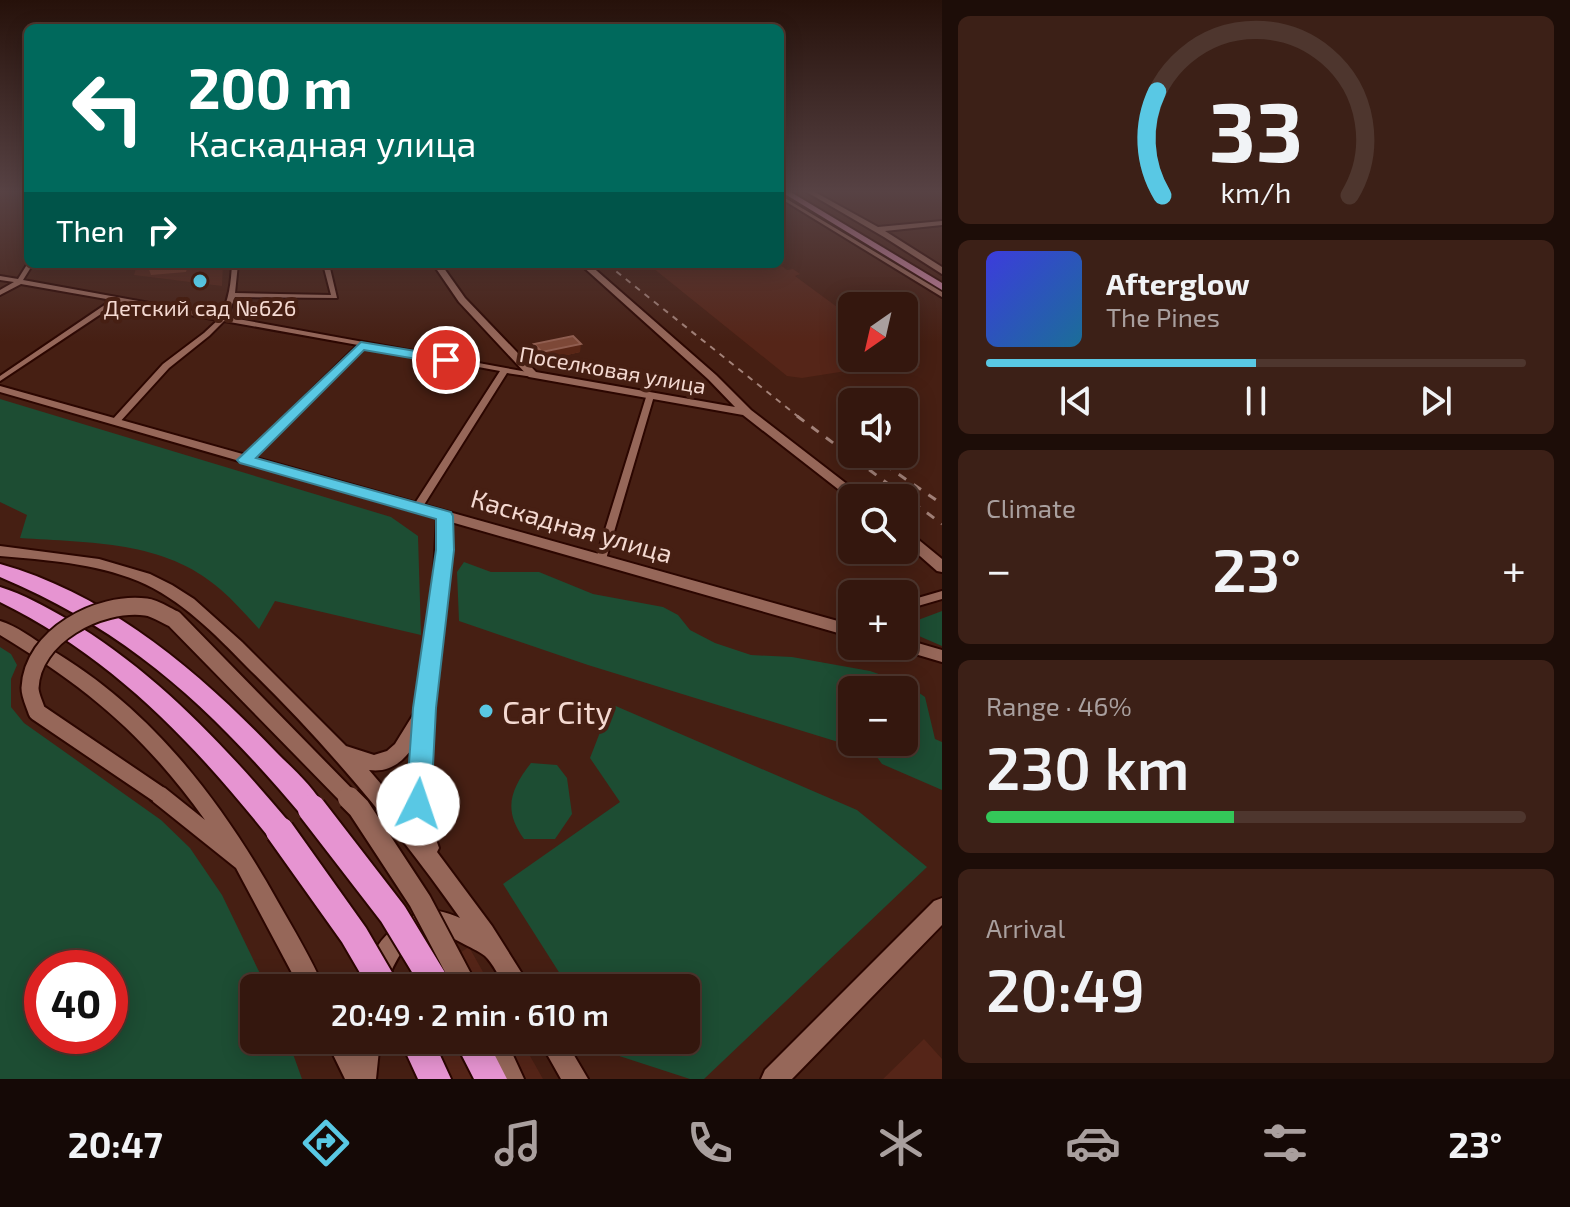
<!DOCTYPE html>
<meta charset="utf-8">
<style>
:root{--surface:#34170e;--page:#3c2017;--text:#f1f3f6;--muted:#a99f9e;--line:#4e362e;--accent:#59c8e4}
body{margin:0;font-family:"Exo 2",sans-serif;background:var(--page);color:var(--text);height:100vh;display:flex;flex-direction:column;font-size:30px;white-space:nowrap}
*{box-sizing:border-box;margin:0}
p{font-size:26px;color:var(--muted)}
.icon{flex:none;width:44px;height:44px;fill:none;stroke:currentColor;stroke-width:2;stroke-linecap:round;stroke-linejoin:round}
.map{position:relative;flex:1;overflow:hidden}
.side{display:flex;flex-direction:column;gap:16px;padding:16px;background:#1d0d08;width:628px}
.side>*{flex:none}
.top-card{position:absolute;left:24px;top:24px;width:760px;height:244px;border-radius:12px;box-shadow:0 4px 20px #0003,0 0 0 2px var(--line);background:#00695c;color:#fff;overflow:hidden}
.needle{width:52px;rotate:214deg}
.buttons{position:absolute;left:838px;top:292px;display:grid;gap:16px}
.buttons a{display:grid;place-items:center;width:80px;height:80px;border-radius:12px;background:var(--surface);box-shadow:0 4px 20px #0003,0 0 0 2px var(--line);font-size:40px}
.speed{position:absolute;left:24px;top:950px;display:flex;gap:16px;font-size:40px;font-weight:700;text-align:center}
.speed>*{display:grid;place-content:center;width:104px;height:104px;border-radius:50%;background:var(--surface);box-shadow:0 4px 20px #0003,0 0 0 2px var(--line);line-height:1}
.speed .limit{border:12px solid #d22;background:#fff;color:#111}
.pin{position:absolute;display:grid;place-items:center;width:68px;height:68px;color:#fff;margin:-34px;border:4px solid #fff;border-radius:50%;box-shadow:0 2px 8px #0007}
.me{position:absolute;width:88px;margin:-44px;rotate:4deg;stroke-linejoin:round;filter:drop-shadow(0 0 6px #0008)}
.turn{display:flex;align-items:center;gap:28px;height:168px;padding:0 32px;font-size:36px}
.turn .icon{width:104px;height:104px;stroke-width:2.5}
.turn b{display:block;font-size:56px;line-height:68px}
.then{display:flex;align-items:center;height:76px;padding:0 32px;background:#0003;gap:16px;font-size:30px}
.big{font-size:60px;font-weight:600;line-height:1.1}
.side .tile{flex:1;display:flex;flex-direction:column;justify-content:center;gap:12px;min-width:0;padding:0 28px;border-radius:12px;background:var(--page)}
.side .dial{align-items:center;gap:0}
.dial svg{height:208px;overflow:visible;fill:none;stroke:var(--line);stroke-width:7;stroke-linecap:round;text-anchor:middle}
.dial text{fill:var(--text);stroke:none}
.song{display:flex;align-items:center;gap:24px}
.cover{width:96px;height:96px;border-radius:12px;background:linear-gradient(135deg,hsl(240 70% 55%),hsl(200 70% 35%))}
.played{height:8px;border-radius:4px;background:linear-gradient(90deg,var(--accent) 50%,var(--line) 50%)}
.keys{display:flex;justify-content:space-around;direction:ltr}
.heat{display:flex;justify-content:space-between;align-items:center;font-size:44px;direction:ltr}
.charge{height:12px;border-radius:6px;background:linear-gradient(90deg,#34c759 46%,var(--line) 0)}
.trip{position:absolute;left:240px;top:974px;width:460px;height:80px;border-radius:12px;background:var(--surface);box-shadow:0 4px 20px #0003,0 0 0 2px var(--line);font-weight:600;line-height:80px;text-align:center}
.tabs{display:flex;height:128px;justify-content:space-around;align-items:center;background:#150906;color:var(--muted)}
.tabs .icon{width:56px;height:56px}
.tabs .on{color:var(--accent)}
.tabs b{font-size:36px;color:var(--text)}
main{display:flex;flex:1;min-height:0}
.map>svg:first-child{display:block}
.built{fill:#552518}
.green{fill:#1d4d33;fill-rule:evenodd}
.lines{fill:none;stroke-linecap:round;stroke-linejoin:round}
.street-casing{stroke:#2b0600;stroke-width:4}
.secondary-casing{stroke:#2b0600;stroke-width:4}
.primary-casing{stroke:#2b0600;stroke-width:4}
.highway-casing{stroke:#2b0600;stroke-width:4}
.street{fill:#966759;fill-rule:evenodd}
.secondary{fill:#966759;fill-rule:evenodd}
.primary{fill:#c682a1;fill-rule:evenodd}
.highway{fill:#e694d1;fill-rule:evenodd}
.rail-far1{stroke:#a38279;stroke-width:2;stroke-dasharray:6 6;stroke-linecap:butt}
.rail{stroke:#a38279;stroke-width:3;stroke-dasharray:9 9;stroke-linecap:butt}
.secondary-bridge-far1-casing{stroke:#2b0600;stroke-width:21;stroke-linecap:butt}
.secondary-bridge-casing{stroke:#2b0600;stroke-width:26;stroke-linecap:butt}
.highway-bridge-casing{stroke:#2b0600;stroke-width:32;stroke-linecap:butt}
.secondary-bridge-far1{stroke:#966759;stroke-width:17}
.secondary-bridge{stroke:#966759;stroke-width:22}
.highway-bridge{stroke:#e694d1;stroke-width:28}
.wall{fill:#6f3625}
.shaded-wall{fill:#592616}
.building{fill:#7d4837;stroke:#905e50;stroke-width:2}
.route{fill:#59c8e4;stroke:#3a8294;stroke-width:2}
.poi-dot{fill:#59c8e4;stroke:#461f13;stroke-width:3}
.labels{text-anchor:middle;dominant-baseline:central;stroke-width:8;stroke-linejoin:round;paint-order:stroke}
.far-poi-label{font-size:22px;fill:#f4d9d1;stroke:#461f13}
.far-street-label{font-size:22px;fill:#f4d9d1;stroke:#461f13}
.street-label{font-size:26px;fill:#f4d9d1;stroke:#461f13}
.near-poi-label{font-size:32px;fill:#f4d9d1;stroke:#461f13;text-anchor:start}
</style>
<main>
<div class="map">
<svg width="942" height="1079" viewBox="0 0 942 1079">
<rect width="100%" height="100%" fill="#461f13"/>
<!-- built -->
<path class="built" d="M137 264H223L222 286 134 275Z
M648 264H779L787 270 793 269 800 274 795 276 852 318V358L904 356 920 368 889 374 846 371 802 378 787 376Z
M469 947 492 988H404Z
M924 1039 942 1059V1079H883Z
M402 1040H521L543 1079H421Z"/>
<!-- green -->
<path class="green" d="M0 399 391 517 418 536 421 635 275 601 259 629C246 615 234 601 220 589 164 540 90 543 20 538L27 515 0 502Z
M464 562 491 572H539L593 594 663 607 678 615 690 630 715 643 751 655 792 657 870 671 905 683 925 697 935 739 942 742V790L882 764 874 753 588 665 459 621 457 572ZM852 690H904V742H852Z
M942 611V646L919 636 913 626 918 620Z
M0 647 11 654 17 665 11 679V707L24 723 161 820 190 848 222 895 267 988H254V1040H288L302 1079H0ZM42 968H110V1036H42Z
M611 704 857 810 927 867 704 1079H690L610 1053 602 1040H686V988H569L503 884 620 802 590 758Z
M531 763 557 765 567 778 572 814 555 839H524C503 810 510 790 531 763Z"/>
<g class="lines">
<!-- street casing -->
<g class="street-casing">
<path id="street" d="M780 195 942 292V297L780 198Z
M28 263 33 264 23 280 221 316C229 299 231 283 232 264H238L235 293 331 295 323 264H329L337 298 235 297 227 317 533 373 537 375 533 377 507 373 422 508 417 511 412 508 500 371 364 346 248 462H242L241 460 242 458 358 345 224 321 209 336 169 368 118 424H112V420L163 364 204 333 218 320 119 302 0 381V376L112 300 21 284 0 295V290L14 282 0 280V276L18 279Z
M647 394H653L654 396 606 559 605 561H597L596 559Z
M942 591V599L904 610V602Z"/>
</g>
<!-- secondary casing -->
<g class="secondary-casing">
<path id="secondary" d="M805 191H813L878 227 942 221V225L885 231 942 267V274L884 237Z
M433 264H441L465 298 536 372 735 407 708 379 580 264H589L716 375 751 410 865 498H852V500L743 415 529 377 459 302Z
M0 386 852 625V637L451 522C451 596 436 670 432 744 430 780 426 813 439 848L437 852 492 926 531 988H506C500 979 493 963 485 956 479 951 469 947 462 943 420 919 402 944 387 981L379 984 371 981C359 953 402 913 429 911 440 910 450 914 460 918 397 828 326 744 247 667 215 634 181 599 138 581 94 563 46 560 0 556V546L99 559 150 574 172 585 194 599 242 642 346 746 374 755 387 751 395 744 416 710 434 573 437 518 0 392ZM414 746 410 797 411 819 369 770C389 773 403 762 414 746Z
M904 530 909 532 942 559V572L937 571 904 542Z
M0 621C17 626 33 639 48 648 150 707 221 800 278 902 294 930 311 958 324 988H300L236 868 151 800 148 794 151 788 158 785 165 788 205 820C145 736 88 688 0 635Z
M904 639 942 650V662L898 649 896 646H904Z
M942 898V925L792 1079H761L765 1070 934 901Z
M326 1040H351L355 1047 356 1040H380L376 1079H345Z
M481 1040H506L524 1079H498Z
M539 1040H565L588 1079H561Z"/>
</g>
<!-- primary casing -->
<g class="primary-casing">
<path id="primary" d="M780 191H789L942 283V290Z"/>
</g>
<!-- highway casing -->
<g class="highway-casing">
<path id="highway" d="M0 564C108 594 201 673 277 753 293 769 315 788 325 809L321 817 312 821 303 817C213 710 131 632 0 577Z
M0 587C23 594 46 607 67 619 155 671 224 745 289 822L293 831 289 840 280 843 271 840C194 743 112 657 0 602Z
M400 1040H433L451 1079H418Z
M454 1040H487L507 1079H474Z"/>
</g>
<!-- street -->
<use href="#street" class="street"/>
<!-- secondary -->
<use href="#secondary" class="secondary"/>
<!-- primary -->
<use href="#primary" class="primary"/>
<!-- highway -->
<use href="#highway" class="highway"/>
<!-- rail-far1 -->
<path class="rail-far1" d="M607 264 800 418"/>
<!-- rail -->
<path class="rail" d="M797 416 942 524
M869 454 942 504"/>
<!-- secondary-bridge-far1 casing -->
<g class="secondary-bridge-far1-casing">
<path id="secondary-bridge-far1" d="M158 794 37 712C35 705 30 696 30 688 32 636 99 601 146 607 155 608 165 615 174 619L351 800"/>
</g>
<!-- secondary-bridge casing -->
<g class="secondary-bridge-casing">
<path id="secondary-bridge" d="M349 798 359 808 420 901 466 988"/>
</g>
<!-- highway-bridge casing -->
<g class="highway-bridge-casing">
<path id="highway-bridge" d="M312 809 393 914 438 988
M280 831 354 935 385 988"/>
</g>
<!-- secondary-bridge-far1 -->
<use href="#secondary-bridge-far1" class="secondary-bridge-far1"/>
<!-- secondary-bridge -->
<use href="#secondary-bridge" class="secondary-bridge"/>
<!-- highway-bridge -->
<use href="#highway-bridge" class="highway-bridge"/>
</g>
<!-- wall -->
<path class="wall" d="M149 264H188L186 272 151 275 148 267Z
M534 344 580 352 541 361 534 353Z"/>
<!-- shaded-wall -->
<path class="shaded-wall" d="M581 344 580 352 541 361 542 352Z"/>
<!-- building -->
<path class="building" d="M149 264H184L148 267Z
M573 336 581 344 542 352 534 344Z"/>
<!-- sky -->
<linearGradient id="sky" x2="0" y2="1"><stop stop-color="#26110a"/><stop offset="0.56" stop-color="#574244"/><stop offset="1" stop-color="#574244" stop-opacity="0"/></linearGradient>
<rect width="942" height="342" fill="url(#sky)"/>
<!-- route -->
<path class="route" d="M361 342 446 356 452 360 446 364 364 350 256 458 451 512 453 516 454 550 436 708 431 804 427 813 418 816 409 813 406 804 413 708 436 550V519L240 463 237 460Z"/>
<!-- markers -->
<g class="poi-dot">
<circle cx="200" cy="281" r="8"/>
<circle cx="486" cy="711" r="8"/>
</g>
<g class="labels">
<!-- far-poi labels -->
<g class="far-poi-label">
<text x="200" y="307">Детский сад №626</text>
</g>
<!-- far-street labels -->
<g class="far-street-label">
<text transform="translate(613 369) rotate(10)">Поселковая улица</text>
</g>
<!-- street labels -->
<g class="street-label">
<text transform="translate(572 525) rotate(16)">Каскадная улица</text>
</g>
<!-- near-poi labels -->
<g class="near-poi-label">
<text x="502" y="711">Car City</text>
</g>
</g>
</svg>
<div class="buttons">
<a><svg class="needle" viewBox="-14 -14 28 28"><path d="M0-13l5 13h-10z" fill="#e53935"/><path d="M0 13l5-13h-10z" fill="#a99f9e"/></svg></a>
<a><svg class="icon" aria-label="sound" viewBox="0 0 24 24"><path d="M4 9h4l5-4v14l-5-4H4zM17 9q2 3 0 6"/></svg></a>
<a><svg class="icon" aria-label="search" viewBox="0 0 24 24"><circle cx="10" cy="10" r="6"/><path d="M15 15l6 6"/></svg></a>
<a>+</a>
<a>−</a>
</div>
<div class="speed"><div class="limit">40</div></div>
<div class="pin" style="left:446px;top:360px;background:#d93025"><svg class="icon" aria-label="arrive" viewBox="0 0 24 24"><path d="M6 21V4h12l-3 4 3 4H6"/></svg></div>
<svg class="me" style="left:418px;top:804px" viewBox="-20 -20 40 40"><circle r="19" fill="#fff"/><path d="M0-13L10 11 0 6-10 11z" fill="#59c8e4"/></svg>
<div class="trip">20:49 · 2 min · 610 m</div>
<div class="top-card">
<div class="turn"><svg class="icon" aria-label="left" viewBox="0 0 24 24"><path d="M17 20v-9H6M10 6l-5 5 5 5"/></svg><div><b>200 m</b>Каскадная улица</div></div>
<div class="then">Then<svg class="icon" aria-label="right" viewBox="0 0 24 24"><path d="M7 20v-9h11M14 6l5 5-5 5"/></svg></div>
</div>
</div>
<section class="side">
<div class="tile dial"><svg viewBox="0 0 100 80">
<path d="M14 69A42 42 0 1 1 86 69"/>
<path d="M14 69A42 42 0 0 1 12 29" stroke="#59c8e4"/>
<text x="50" y="56" font-size="32" font-weight="700">33</text>
<text x="50" y="72" font-size="11">km/h</text>
</svg></div>
<div class="tile">
<div class="song"><i class="cover"></i><div><b>Afterglow</b><p>The Pines</p></div></div>
<div class="played"></div>
<div class="keys"><svg class="icon" aria-label="previous" viewBox="0 0 24 24"><path d="M18 5L8 12l10 7zM5 5v14"/></svg><svg class="icon" aria-label="pause" viewBox="0 0 24 24"><path d="M8 5v14M16 5v14"/></svg><svg class="icon" aria-label="next" viewBox="0 0 24 24"><path d="M6 5l10 7-10 7zM19 5v14"/></svg></div>
</div>
<div class="tile"><p>Climate</p>
<div class="heat"><a>−</a><b class="big">23°</b><a>+</a></div>
</div>
<div class="tile"><p>Range · 46%</p><b class="big">230 km</b><div class="charge"></div></div>
<div class="tile"><p>Arrival</p><b class="big">20:49</b></div>
</section>
</main>
<nav class="tabs">
<b>20:47</b>
<svg class="icon on" aria-label="directions" viewBox="0 0 24 24"><path d="M12 3l9 9-9 9-9-9zM9 14v-3h6M13 9l2 2-2 2"/></svg>
<svg class="icon" aria-label="music" viewBox="0 0 24 24"><path d="M9 18V5l10-2v13"/><circle cx="6" cy="18" r="3"/><circle cx="16" cy="16" r="3"/></svg>
<svg class="icon" aria-label="phone" viewBox="0 0 24 24"><path d="M5 4h4l2 5-3 2q2 4 5 5l2-3 5 2v4C11 20 4 13 5 4z"/></svg>
<svg class="icon" aria-label="climate" viewBox="0 0 24 24"><path d="M12 3v18M4 7l16 10M4 17L20 7"/></svg>
<svg class="icon" aria-label="car" viewBox="0 0 24 24"><path d="M5 17H2v-5l4-1 3-4h7l3 4 3 1v5h-3M9 17h6M6 11h13"/><circle cx="7" cy="17" r="2"/><circle cx="17" cy="17" r="2"/></svg>
<svg class="icon" aria-label="filters" viewBox="0 0 24 24"><path d="M4 7h16M4 17h16"/><circle cx="9" cy="7" r="2"/><circle cx="15" cy="17" r="2"/></svg>
<b>23°</b>
</nav>
